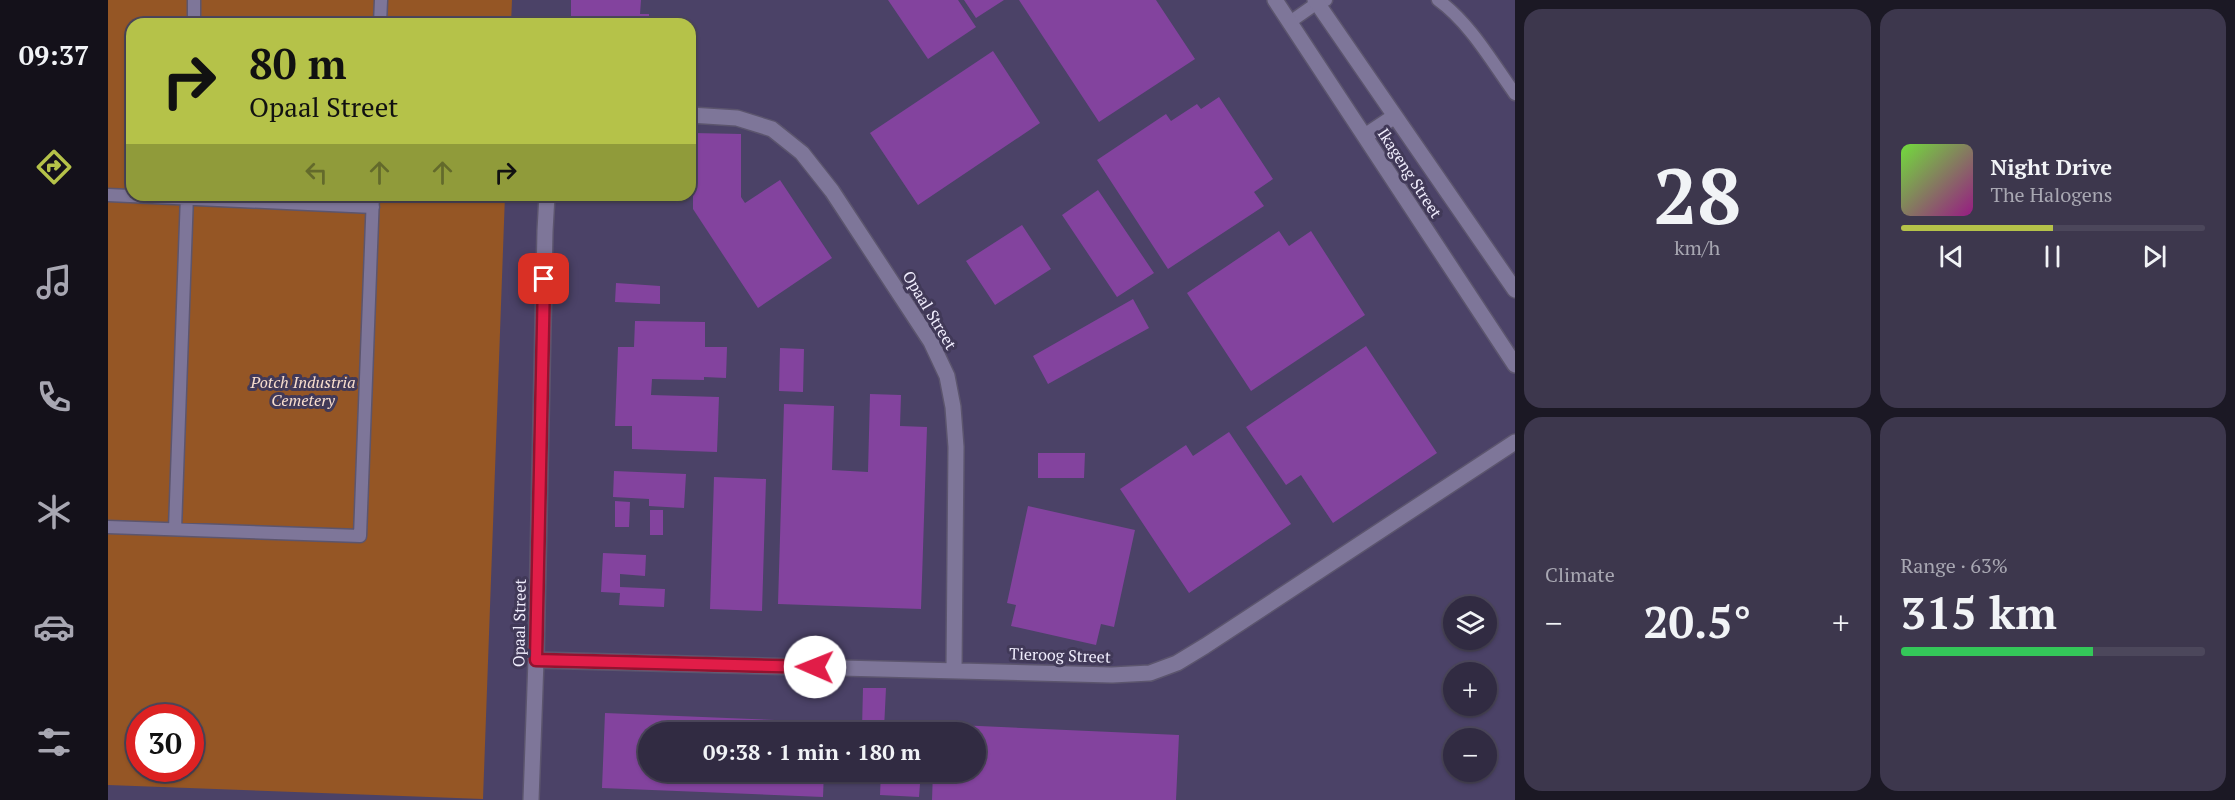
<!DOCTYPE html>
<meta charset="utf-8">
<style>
:root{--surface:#312b42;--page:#3d374d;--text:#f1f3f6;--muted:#a8a7b2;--line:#4c475b;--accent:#b5c249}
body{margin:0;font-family:"PT Serif",serif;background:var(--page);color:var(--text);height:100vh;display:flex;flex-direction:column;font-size:22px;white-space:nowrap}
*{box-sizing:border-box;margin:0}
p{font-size:20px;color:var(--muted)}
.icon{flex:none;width:33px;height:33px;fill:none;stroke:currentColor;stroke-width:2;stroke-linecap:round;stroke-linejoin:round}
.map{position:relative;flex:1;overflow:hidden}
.details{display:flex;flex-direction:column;gap:9px;padding:9px;background:#1b1824;width:720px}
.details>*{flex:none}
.guide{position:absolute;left:18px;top:18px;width:570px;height:183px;border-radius:18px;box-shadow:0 2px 4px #0004,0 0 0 2px var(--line);background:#b5c249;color:#111;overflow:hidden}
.tools{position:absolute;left:1335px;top:596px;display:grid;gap:12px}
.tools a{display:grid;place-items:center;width:54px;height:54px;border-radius:50%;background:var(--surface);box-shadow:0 2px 4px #0004,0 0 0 2px var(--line);font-size:30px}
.speed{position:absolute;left:18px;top:704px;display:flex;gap:12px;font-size:30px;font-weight:700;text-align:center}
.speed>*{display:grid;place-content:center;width:78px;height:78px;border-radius:50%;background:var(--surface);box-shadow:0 2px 4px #0004,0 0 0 2px var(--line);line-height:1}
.speed .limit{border:9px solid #d22;background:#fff;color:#111}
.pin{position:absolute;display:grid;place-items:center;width:51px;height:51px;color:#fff;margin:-26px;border-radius:12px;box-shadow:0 3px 9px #0006}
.me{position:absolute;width:66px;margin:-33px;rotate:271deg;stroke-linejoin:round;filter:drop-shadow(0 0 4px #0008)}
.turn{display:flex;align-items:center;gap:21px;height:126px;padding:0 24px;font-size:27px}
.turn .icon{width:78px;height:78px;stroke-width:2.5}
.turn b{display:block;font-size:42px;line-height:51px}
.lanes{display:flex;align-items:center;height:57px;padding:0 24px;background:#0003;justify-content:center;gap:30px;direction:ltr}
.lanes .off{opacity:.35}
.big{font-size:45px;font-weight:800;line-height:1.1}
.details .tile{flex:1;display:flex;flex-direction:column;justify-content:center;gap:9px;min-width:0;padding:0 21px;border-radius:18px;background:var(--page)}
.details .dial{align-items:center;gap:0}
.dial b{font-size:78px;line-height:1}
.song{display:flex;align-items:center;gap:18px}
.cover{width:72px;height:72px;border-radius:9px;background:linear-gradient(135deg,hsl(100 70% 55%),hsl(310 70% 35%))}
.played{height:6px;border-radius:3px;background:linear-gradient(90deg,var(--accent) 50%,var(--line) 50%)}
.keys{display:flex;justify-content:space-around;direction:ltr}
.heat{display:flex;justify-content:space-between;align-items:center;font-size:33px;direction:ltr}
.charge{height:9px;border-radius:4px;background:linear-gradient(90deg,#34c759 63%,var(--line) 0)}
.details .tiles{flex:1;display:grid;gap:9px;grid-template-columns:repeat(2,1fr)}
.trip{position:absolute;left:530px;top:722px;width:348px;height:60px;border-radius:30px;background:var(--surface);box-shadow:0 2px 4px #0004,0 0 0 2px var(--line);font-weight:800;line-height:60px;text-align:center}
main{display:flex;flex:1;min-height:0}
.tabs{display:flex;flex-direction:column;width:108px;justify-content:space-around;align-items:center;background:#14111a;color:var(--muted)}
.tabs .icon{width:42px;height:42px}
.tabs .on{color:var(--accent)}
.tabs b{font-size:27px;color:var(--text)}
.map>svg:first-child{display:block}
.built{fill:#4b4267;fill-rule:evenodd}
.green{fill:#955625;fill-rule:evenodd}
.building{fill:#83439e}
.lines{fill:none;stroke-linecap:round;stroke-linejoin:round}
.service-casing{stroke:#5c556e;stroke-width:15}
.minor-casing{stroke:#5c556e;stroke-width:18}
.tertiary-casing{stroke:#5c556e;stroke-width:18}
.service{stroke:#7e7699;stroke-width:12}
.minor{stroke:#7e7699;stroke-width:15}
.tertiary{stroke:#7e7699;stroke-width:15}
.route-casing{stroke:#92132f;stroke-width:15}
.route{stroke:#e11d48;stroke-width:10}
.labels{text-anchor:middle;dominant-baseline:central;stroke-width:6;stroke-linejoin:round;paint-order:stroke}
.street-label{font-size:16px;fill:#f0edfd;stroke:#413958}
.park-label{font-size:16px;font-style:italic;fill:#f8dece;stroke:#413958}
</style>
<main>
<nav class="tabs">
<b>09:37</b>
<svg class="icon on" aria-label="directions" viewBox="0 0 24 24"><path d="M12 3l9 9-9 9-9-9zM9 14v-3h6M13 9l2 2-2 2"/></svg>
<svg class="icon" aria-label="music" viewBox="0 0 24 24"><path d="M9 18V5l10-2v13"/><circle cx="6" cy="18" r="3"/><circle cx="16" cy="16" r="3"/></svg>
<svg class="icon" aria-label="phone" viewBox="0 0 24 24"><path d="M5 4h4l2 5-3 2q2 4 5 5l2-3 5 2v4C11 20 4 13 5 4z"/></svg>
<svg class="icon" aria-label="climate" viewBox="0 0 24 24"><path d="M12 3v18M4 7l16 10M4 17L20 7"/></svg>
<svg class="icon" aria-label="car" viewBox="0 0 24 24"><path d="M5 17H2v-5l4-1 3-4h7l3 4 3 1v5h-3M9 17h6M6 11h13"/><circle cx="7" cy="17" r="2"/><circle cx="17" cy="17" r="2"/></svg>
<svg class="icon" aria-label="filters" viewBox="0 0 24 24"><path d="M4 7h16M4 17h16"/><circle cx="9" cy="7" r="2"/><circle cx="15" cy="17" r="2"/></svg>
</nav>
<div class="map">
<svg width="1407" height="800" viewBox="0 0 1407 800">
<rect width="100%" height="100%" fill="#413958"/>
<!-- built -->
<path class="built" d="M0 0H1407V800H0ZM24 24H582V195H24ZM1346 606H1378V639H1346ZM1346 672H1378V705H1346ZM32 717H82V768H32ZM540 732H867V771H540ZM1346 738H1378V771H1346Z"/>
<!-- green -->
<path class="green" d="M0 0H404L403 24H24V195H397L375 799 0 785ZM32 717H82V768H32Z"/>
<!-- building -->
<path class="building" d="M463 0H533L532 14H541V24H463Z
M780 0H850L868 27 820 59Z
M856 0H896L868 18Z
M911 0H1048L1087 59 991 122Z
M885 51 932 123 810 205 762 133Z
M1111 97 1165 179 1146 192 1156 206 1060 269 989 160 1058 114 1063 121 1089 104 1093 109Z
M585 133 633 134V197L637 203 672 180 724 258 650 308 585 209Z
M990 190 1046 273 1009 297 954 215Z
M914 225 943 269 887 305 858 261Z
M1171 231 1181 246 1203 231 1257 315 1143 391 1079 293Z
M508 283 552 286V304L507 302Z
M1025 299 1041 328 940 384 925 356Z
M527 321 597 322V347H619L618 378 596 377V380L544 379 543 395 611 397 609 452 524 449V426H507L510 347H526Z
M1258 346 1329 453 1225 523 1193 475 1178 485 1138 427Z
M672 348 696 349 695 392 671 391Z
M762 394 793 395 792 426 819 427 813 609 670 604 676 404 726 406 724 470 760 472Z
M1121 432 1183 524 1081 593 1012 489 1078 445 1085 456Z
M930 453H977L976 478H930Z
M506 471 578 474 576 508 541 506V499L505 497Z
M606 477 658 479 654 611 602 609Z
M507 501 522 502 521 527H507Z
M920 506 1027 530 1006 627 993 624 988 645 903 626 908 605 899 603Z
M542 510H555V535H542Z
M495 553 538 555 537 576 512 574V587L557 589 556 607 511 605 512 593 493 592Z
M755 688H778L776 729 754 728Z
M497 713 718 722V732H540V771H716L715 797 494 788Z
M827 724 1071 735 1068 800H824L825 771H867V732H827Z
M773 771H813L811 797 772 795Z"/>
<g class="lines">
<!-- service casing -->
<g class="service-casing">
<path id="service" d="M1330 0C1362 23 1384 62 1407 94
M1182 22 1209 3 1218 0
M86 24V0
M272 24 273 0
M0 195 265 207
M0 527 252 536 265 195
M67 529 79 195"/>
</g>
<!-- minor casing -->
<g class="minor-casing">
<path id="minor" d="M582 115 629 118 664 129 694 153 724 191 823 342 839 376 845 407 848 447 846 670
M428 660 1004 675 1042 673 1069 663 1097 646 1407 442
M423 800 428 660 437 231 439 195"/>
</g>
<!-- tertiary casing -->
<g class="tertiary-casing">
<path id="tertiary" d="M1167 0 1407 365
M1207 0 1407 290
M1257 136 1287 116"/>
</g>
<!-- service -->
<use href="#service" class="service"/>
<!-- minor -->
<use href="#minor" class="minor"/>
<!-- tertiary -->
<use href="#tertiary" class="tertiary"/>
</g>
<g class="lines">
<!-- route casing -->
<g class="route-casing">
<path id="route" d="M436 279 428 660 707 667"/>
</g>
<!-- route -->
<use href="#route" class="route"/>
</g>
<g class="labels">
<!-- street labels -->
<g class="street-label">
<text transform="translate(1302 173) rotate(57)">Ikageng Street</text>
<text transform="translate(822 310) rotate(59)">Opaal Street</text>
<text transform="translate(411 623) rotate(-89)">Opaal Street</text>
<text transform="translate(952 655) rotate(2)">Tieroog Street</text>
</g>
<!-- park labels -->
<g class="park-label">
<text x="195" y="382">Potch Industria<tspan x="195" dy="18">Cemetery</tspan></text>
</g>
</g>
</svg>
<div class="tools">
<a><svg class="icon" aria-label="layers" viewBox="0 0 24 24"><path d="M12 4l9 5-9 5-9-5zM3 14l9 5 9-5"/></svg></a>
<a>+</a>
<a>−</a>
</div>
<div class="speed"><div class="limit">30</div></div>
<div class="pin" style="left:436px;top:279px;background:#d93025"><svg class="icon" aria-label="arrive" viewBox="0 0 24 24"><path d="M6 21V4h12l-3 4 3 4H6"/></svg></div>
<svg class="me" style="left:707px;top:667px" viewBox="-20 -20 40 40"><circle r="19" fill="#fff"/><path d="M0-13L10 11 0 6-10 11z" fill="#e11d48"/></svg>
<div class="trip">09:38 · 1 min · 180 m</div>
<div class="guide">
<div class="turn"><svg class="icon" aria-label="right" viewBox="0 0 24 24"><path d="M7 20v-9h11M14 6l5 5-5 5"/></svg><div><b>80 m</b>Opaal Street</div></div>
<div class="lanes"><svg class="icon off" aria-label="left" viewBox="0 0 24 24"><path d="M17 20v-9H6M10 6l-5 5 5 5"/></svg><svg class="icon off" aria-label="ahead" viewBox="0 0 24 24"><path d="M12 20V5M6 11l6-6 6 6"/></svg><svg class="icon off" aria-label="ahead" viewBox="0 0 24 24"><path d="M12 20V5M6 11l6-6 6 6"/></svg><svg class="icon" aria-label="right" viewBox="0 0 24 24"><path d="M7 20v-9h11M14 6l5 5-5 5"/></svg></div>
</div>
</div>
<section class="details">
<div class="tiles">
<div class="tile dial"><b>28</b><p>km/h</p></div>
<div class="tile">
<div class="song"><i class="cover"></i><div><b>Night Drive</b><p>The Halogens</p></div></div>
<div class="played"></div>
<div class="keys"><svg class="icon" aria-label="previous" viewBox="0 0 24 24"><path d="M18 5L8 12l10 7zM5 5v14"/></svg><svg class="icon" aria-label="pause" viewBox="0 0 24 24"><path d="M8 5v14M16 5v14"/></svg><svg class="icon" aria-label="next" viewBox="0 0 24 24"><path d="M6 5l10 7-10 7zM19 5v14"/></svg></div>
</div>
<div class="tile"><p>Climate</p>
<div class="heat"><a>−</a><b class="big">20.5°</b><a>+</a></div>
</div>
<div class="tile"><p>Range · 63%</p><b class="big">315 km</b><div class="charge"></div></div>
</div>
</section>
</main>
